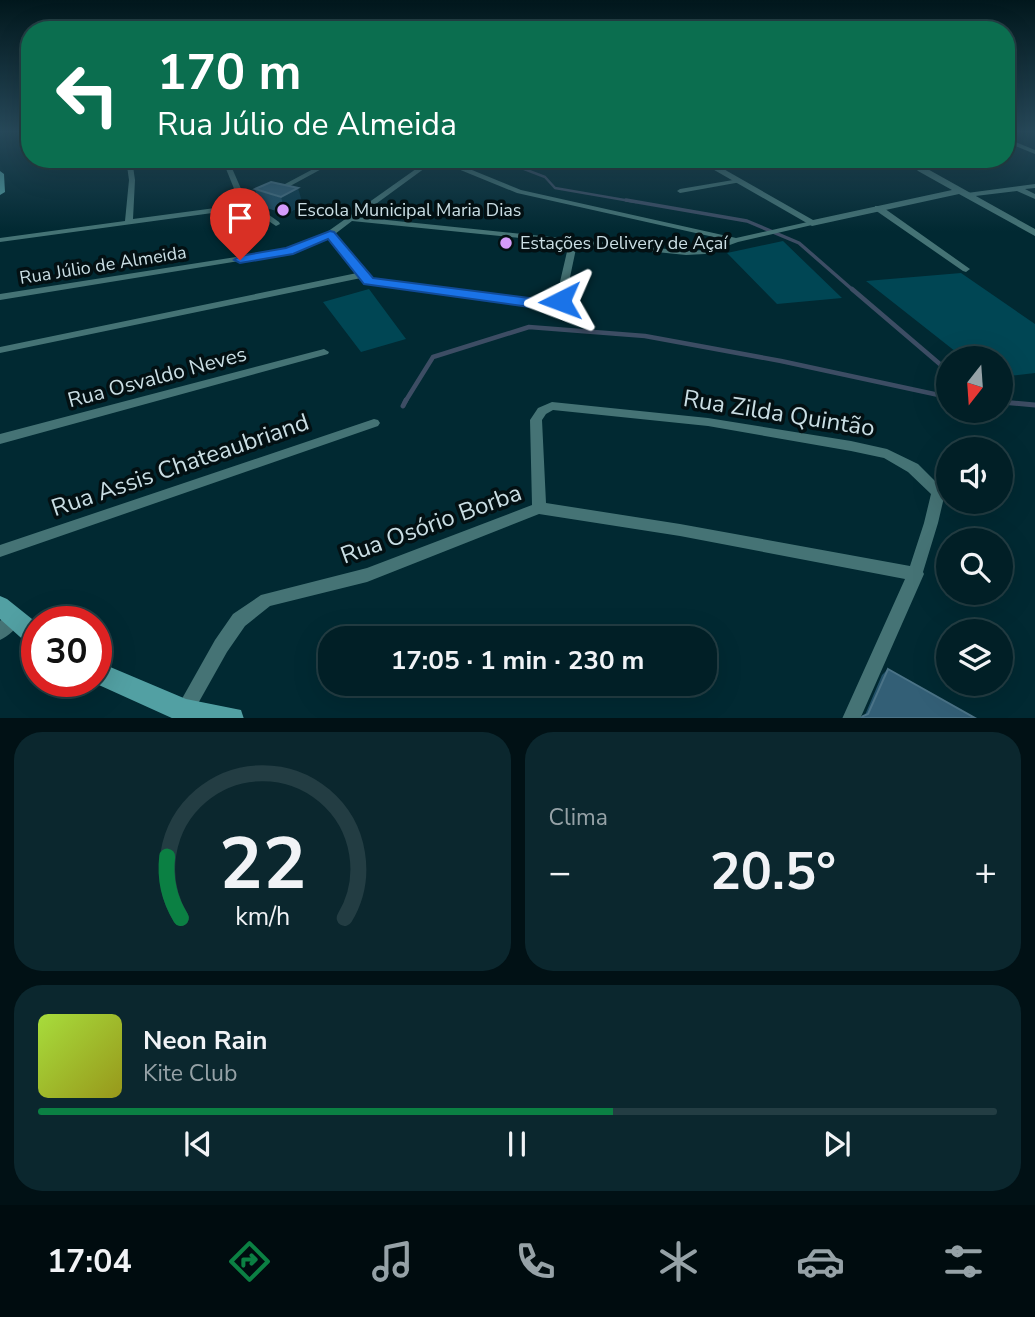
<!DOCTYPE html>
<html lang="pt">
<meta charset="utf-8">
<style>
:root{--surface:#011f26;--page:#0b272e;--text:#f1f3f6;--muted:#96a2a7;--line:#233d43;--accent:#0b8043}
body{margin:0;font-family:"Nunito Sans",sans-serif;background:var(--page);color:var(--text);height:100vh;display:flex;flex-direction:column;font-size:26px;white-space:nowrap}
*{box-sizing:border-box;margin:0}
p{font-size:23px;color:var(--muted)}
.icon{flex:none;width:38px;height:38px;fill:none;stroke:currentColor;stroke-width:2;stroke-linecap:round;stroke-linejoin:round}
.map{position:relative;height:718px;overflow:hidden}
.sheet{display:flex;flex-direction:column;gap:14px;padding:14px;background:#011115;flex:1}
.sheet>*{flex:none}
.hud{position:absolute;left:21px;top:21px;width:994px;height:147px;border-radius:28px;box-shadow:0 7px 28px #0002,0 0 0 2px var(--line);background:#0b6e4f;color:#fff;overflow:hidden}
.needle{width:46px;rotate:197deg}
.fabs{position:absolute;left:936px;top:346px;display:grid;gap:14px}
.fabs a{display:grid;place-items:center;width:77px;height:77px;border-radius:50%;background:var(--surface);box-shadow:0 7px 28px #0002,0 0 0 2px var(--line);font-size:35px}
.speed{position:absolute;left:21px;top:606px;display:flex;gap:14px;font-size:35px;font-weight:700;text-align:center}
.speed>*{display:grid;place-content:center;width:91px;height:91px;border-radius:50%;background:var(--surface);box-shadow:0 7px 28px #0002,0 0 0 2px var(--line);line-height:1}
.speed .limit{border:10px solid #d22;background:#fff;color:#111}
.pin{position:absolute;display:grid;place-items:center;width:60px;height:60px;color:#fff;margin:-72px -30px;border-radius:50% 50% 50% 0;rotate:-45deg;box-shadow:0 0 7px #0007}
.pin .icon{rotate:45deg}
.me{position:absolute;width:77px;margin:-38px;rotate:267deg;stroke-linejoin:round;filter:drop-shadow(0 0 5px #0008)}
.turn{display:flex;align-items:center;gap:24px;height:147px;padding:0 21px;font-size:32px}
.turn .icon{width:91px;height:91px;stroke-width:2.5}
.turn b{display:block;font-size:49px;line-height:60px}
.big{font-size:52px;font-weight:700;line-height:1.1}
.sheet .widget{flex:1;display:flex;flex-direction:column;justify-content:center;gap:10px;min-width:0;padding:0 24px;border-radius:28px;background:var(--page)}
.sheet .dial{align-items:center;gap:0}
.dial svg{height:182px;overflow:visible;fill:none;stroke:var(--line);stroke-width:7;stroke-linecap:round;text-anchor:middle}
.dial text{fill:var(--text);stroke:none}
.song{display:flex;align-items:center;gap:21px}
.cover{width:84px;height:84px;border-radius:10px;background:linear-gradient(135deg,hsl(80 70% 55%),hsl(60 70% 35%))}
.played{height:7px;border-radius:4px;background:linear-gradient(90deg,var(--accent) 60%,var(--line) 60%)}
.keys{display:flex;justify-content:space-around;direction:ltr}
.heat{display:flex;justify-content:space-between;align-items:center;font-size:38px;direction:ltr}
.sheet .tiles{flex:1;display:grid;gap:14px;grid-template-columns:1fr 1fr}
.widget:last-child{grid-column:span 2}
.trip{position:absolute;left:318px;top:626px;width:399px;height:70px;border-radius:28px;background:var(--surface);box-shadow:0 7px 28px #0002,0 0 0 2px var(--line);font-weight:700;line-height:70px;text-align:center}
.dock{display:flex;height:112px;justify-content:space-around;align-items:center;background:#000c0f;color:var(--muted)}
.dock .icon{width:49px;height:49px}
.dock .active{color:var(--accent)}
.dock b{font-size:32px;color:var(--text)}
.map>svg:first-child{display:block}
.green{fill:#004654}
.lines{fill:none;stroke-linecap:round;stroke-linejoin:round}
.stream-far3{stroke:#3d4d64;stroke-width:2.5}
.stream-far2{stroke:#3d4d64;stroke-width:3.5}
.stream-far1{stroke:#3d4d64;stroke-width:4.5}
.stream{stroke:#3d4d64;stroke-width:5}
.minor{fill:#457375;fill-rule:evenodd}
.tertiary{fill:#457375;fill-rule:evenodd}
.secondary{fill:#52a0a3;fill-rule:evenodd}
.wall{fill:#215068}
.shaded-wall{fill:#0c3a4d}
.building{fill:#335f76;stroke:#4b7387;stroke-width:2}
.route{fill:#1a73e8;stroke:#114b97;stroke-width:2}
.poi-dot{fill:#d59cfb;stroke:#031013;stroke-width:2.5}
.labels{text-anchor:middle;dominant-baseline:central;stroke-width:7;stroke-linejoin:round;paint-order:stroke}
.far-poi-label{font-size:18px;fill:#cadee4;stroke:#031013;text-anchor:start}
.far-street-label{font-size:18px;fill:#cadee4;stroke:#031013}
.street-label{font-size:21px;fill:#cadee4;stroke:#031013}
.near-street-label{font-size:24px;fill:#cadee4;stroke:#031013}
</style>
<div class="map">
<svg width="1035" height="719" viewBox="0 0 1035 719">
<rect width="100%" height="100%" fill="#012932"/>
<!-- green -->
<path class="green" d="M783 241 842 298 777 304 727 253Z
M961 273 1035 324V373L1001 377V359H965L866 281Z
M369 289 406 339 361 352 323 302Z"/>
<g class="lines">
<!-- stream-far3 -->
<path class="stream-far3" d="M498 159 545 177 555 188 636 202"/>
<!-- stream-far2 -->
<path class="stream-far2" d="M626 200 747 221 799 243 854 291"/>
<!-- stream-far1 -->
<path class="stream-far1" d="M852 289 948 371
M405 402 433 357 529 327 645 336 781 361 948 397"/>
<!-- stream -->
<path class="stream" d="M1001 402 1035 405
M403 406 406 400"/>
<!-- minor -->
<path class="minor" d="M1006 138 1035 150V154L1006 142Z
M126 159H132L135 180 133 219 245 204 235 191 222 159H228L242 191 251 202 332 159H340L255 205 279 222 280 224 276 226 249 208 0 242V238L125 221 129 180Z
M430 159H445L521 190 736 238 812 221 816 223 812 225 738 242 705 254 686 255 577 244 565 301 560 304 537 307 369 285 366 284 361 278 0 353V347L357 273 329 237 289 253 0 300V294L287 249 327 232ZM436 160 517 193 727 240 704 250 686 251 358 217ZM352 221 569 243 556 299 537 301 372 280 335 234Z
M588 159C598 159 608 162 618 162 628 162 638 159 648 159L619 166Z
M789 159H798L806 164 801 165Z
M739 179 741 180V182L680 193 677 191 680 189Z
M1035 184V188L1025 189 1035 194V199L1017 191 967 197 963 195 967 193Z
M875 206H881L970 269 966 272 963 271 875 210Z
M324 349 329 352 328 354 0 444V434Z
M552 402 708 418 851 441 887 449 918 464 943 489 945 493 938 523 923 572 924 574 860 719H842L905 579 680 536 539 514 367 582 270 606 245 626 227 652 191 716 186 719 179 716 176 710 179 704 215 640 233 614 261 595 367 568 532 505 530 420 538 408ZM553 410 708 426 851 451 884 458 908 472 931 494 924 523 910 566 680 524 546 503 542 420 546 414Z
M374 419 378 420 380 423 378 426 0 557V545Z
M13 611 19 613 21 619C17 628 9 636 0 640V621L7 613Z"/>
<!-- tertiary -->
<path class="tertiary" d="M695 159H706L813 220 952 190 918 171 907 159H916L924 167 1035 229V236L959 194 812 226Z"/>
<!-- secondary -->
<path class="secondary" d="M0 171 4 174 5 192 0 195Z
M0 596 7 599 37 623V648L29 645 0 619Z
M96 661 186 699 241 710 244 719H174L90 681H96Z"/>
</g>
<!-- wall -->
<path class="wall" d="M255 189 303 205 286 214 260 206Z
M888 669 975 718H860L865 715 882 675Z"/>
<!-- shaded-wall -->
<path class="shaded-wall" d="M298 188 303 205 286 214 281 197Z"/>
<!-- building -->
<path class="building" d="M271 182 298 188 281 197 255 189Z
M888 669 975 718H861L863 716 868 714Z"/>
<!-- sky -->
<linearGradient id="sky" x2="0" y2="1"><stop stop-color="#01171c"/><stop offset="0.57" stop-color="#27495a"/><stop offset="1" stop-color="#27495a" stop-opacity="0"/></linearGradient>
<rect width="1035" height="231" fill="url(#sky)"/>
<!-- route -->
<path class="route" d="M330 231 334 232 373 278 537 299 560 296 567 301 560 305 537 308 364 284 328 239 293 254 240 263 234 260 240 256 286 248Z"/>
<!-- markers -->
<g class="poi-dot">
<circle cx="283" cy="210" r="7"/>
<circle cx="506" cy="243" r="7"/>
</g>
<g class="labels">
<!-- far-poi labels -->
<g class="far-poi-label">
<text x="297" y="210">Escola Municipal Maria Dias</text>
<text x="520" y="243">Estações Delivery de Açaí</text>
</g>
<!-- far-street labels -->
<g class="far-street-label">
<text transform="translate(103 265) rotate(-9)">Rua Júlio de Almeida</text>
</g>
<!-- street labels -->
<g class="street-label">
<text transform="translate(157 377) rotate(-15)">Rua Osvaldo Neves</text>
</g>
<!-- near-street labels -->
<g class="near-street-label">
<text transform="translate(779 413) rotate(9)">Rua Zilda Quintão</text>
<text transform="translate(180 465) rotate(-19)">Rua Assis Chateaubriand</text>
<text transform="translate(431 524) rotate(-20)">Rua Osório Borba</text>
</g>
</g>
</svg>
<div class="fabs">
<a><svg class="needle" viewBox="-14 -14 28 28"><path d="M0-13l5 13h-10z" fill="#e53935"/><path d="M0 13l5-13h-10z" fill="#96a2a7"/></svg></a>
<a><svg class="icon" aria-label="sound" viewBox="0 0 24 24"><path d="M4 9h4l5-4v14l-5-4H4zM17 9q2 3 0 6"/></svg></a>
<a><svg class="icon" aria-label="search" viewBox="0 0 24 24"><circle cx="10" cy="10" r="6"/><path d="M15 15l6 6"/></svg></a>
<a><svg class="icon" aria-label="layers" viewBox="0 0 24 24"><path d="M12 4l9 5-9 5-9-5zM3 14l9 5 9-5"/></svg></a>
</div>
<div class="speed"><div class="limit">30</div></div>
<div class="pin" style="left:240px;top:260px;background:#d93025"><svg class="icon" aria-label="arrive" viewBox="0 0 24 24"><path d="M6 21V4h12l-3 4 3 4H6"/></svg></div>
<svg class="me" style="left:560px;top:301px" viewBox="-20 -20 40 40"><path d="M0-17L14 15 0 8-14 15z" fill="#1a73e8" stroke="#fff" stroke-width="4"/></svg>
<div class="trip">17:05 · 1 min · 230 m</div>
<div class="hud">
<div class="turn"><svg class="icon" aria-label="left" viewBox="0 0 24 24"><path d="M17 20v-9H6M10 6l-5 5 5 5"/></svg><div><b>170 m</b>Rua Júlio de Almeida</div></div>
</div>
</div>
<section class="sheet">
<div class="tiles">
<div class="widget dial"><svg viewBox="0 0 100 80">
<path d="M14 69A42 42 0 1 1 86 69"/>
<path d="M14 69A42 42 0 0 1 8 42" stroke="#0b8043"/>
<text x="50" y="56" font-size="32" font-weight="700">22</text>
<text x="50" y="72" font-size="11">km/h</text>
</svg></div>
<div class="widget"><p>Clima</p>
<div class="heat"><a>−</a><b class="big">20.5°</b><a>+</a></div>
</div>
<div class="widget">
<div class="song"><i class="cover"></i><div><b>Neon Rain</b><p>Kite Club</p></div></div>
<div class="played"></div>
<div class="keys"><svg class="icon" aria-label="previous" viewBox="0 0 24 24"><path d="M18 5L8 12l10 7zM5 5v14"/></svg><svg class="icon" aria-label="pause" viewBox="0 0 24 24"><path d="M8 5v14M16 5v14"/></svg><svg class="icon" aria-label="next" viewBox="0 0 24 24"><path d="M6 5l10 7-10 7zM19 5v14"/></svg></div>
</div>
</div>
</section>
<nav class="dock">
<b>17:04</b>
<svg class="icon active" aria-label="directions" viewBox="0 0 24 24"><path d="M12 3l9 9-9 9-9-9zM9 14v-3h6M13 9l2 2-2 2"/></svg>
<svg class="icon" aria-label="music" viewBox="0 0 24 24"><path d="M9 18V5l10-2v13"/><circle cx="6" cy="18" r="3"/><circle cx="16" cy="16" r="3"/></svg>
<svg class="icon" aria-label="phone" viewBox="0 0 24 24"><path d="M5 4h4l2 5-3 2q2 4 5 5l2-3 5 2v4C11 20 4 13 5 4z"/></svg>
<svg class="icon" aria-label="climate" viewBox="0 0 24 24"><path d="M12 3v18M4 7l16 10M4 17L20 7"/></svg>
<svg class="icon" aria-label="car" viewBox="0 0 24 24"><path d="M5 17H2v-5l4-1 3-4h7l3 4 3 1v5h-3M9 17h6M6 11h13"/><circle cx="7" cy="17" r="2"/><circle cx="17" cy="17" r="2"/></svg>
<svg class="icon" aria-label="filters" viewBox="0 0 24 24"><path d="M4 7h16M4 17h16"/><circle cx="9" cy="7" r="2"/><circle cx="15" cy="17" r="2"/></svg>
</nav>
